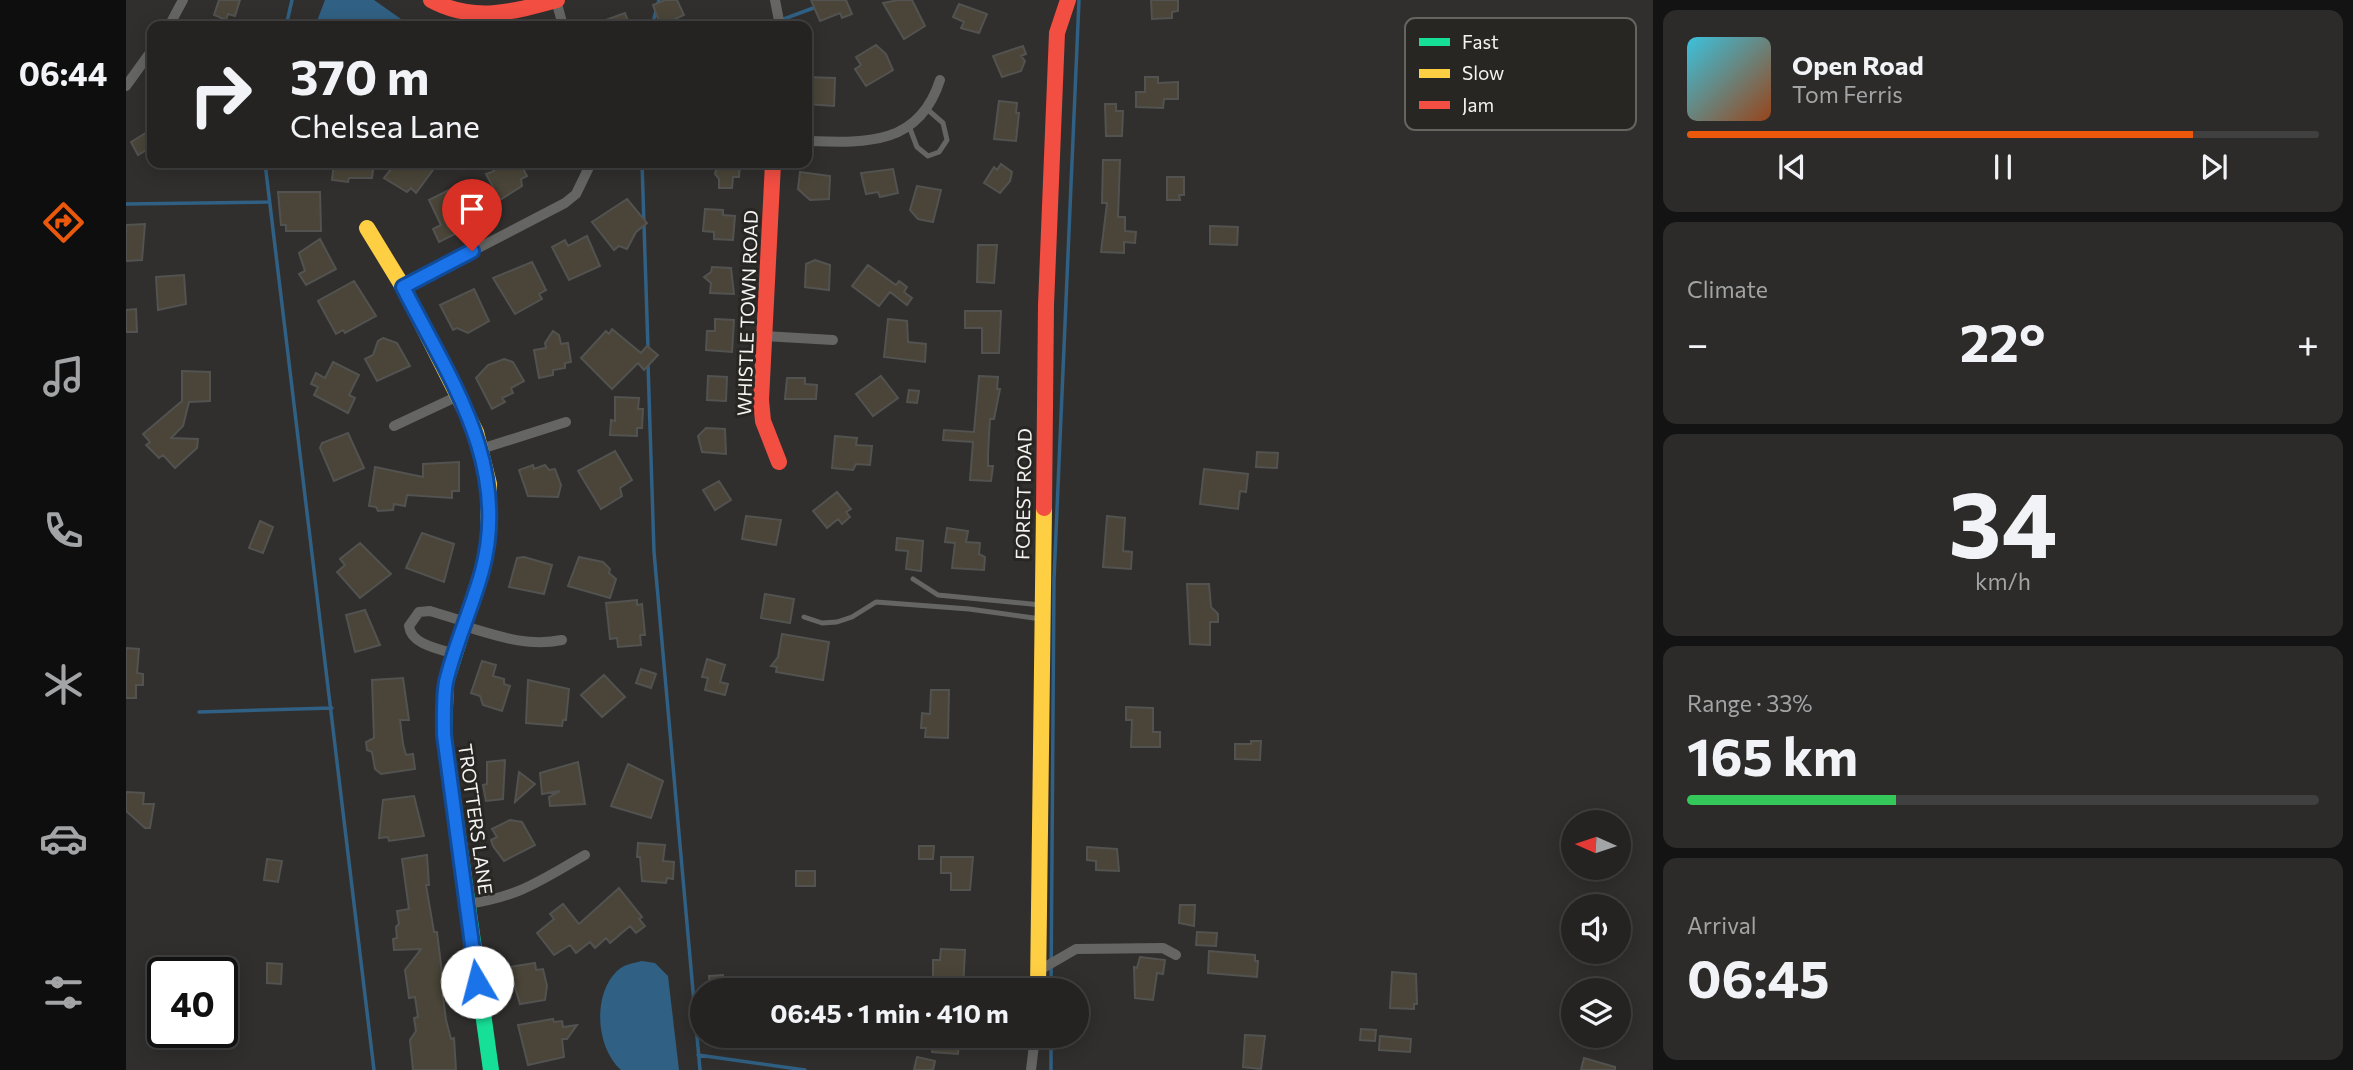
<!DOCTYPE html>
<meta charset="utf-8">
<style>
:root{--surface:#242322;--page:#2c2b2a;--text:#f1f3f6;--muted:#a3a4a5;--line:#414040;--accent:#ea580c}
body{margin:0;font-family:Commissioner,sans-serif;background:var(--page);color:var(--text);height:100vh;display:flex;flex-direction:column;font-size:26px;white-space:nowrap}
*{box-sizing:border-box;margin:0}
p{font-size:23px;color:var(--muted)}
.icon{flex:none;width:38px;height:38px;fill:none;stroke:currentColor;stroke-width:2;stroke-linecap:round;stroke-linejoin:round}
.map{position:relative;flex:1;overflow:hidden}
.sheet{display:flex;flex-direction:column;gap:10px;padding:10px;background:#141313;width:700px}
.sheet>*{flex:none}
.banner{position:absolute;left:21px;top:21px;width:665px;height:147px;border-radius:14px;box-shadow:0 4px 18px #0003,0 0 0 2px var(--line);background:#242322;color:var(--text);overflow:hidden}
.needle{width:46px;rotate:273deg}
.controls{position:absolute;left:1435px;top:810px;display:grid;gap:14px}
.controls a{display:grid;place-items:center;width:70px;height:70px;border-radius:50%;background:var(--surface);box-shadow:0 4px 18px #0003,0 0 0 2px var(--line);font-size:35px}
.speed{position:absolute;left:21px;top:957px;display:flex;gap:14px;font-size:35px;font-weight:700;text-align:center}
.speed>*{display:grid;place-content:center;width:91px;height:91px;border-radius:50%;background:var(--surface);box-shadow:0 4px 18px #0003,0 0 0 2px var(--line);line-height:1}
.speed .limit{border:4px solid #111;border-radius:10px;background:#fff;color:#111}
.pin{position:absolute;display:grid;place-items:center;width:60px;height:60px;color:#fff;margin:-72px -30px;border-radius:50% 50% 50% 0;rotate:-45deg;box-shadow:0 0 7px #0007}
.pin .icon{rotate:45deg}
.me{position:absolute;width:77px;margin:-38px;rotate:352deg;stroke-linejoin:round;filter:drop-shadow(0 0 5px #0008)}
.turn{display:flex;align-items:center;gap:24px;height:147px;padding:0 28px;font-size:32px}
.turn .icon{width:91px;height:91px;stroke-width:2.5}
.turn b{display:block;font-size:49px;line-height:60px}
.big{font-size:52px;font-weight:700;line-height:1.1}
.sheet .widget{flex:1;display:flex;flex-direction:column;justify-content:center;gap:10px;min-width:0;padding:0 24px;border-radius:14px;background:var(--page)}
.sheet .dial{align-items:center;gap:0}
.dial b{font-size:91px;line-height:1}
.song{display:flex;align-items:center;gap:21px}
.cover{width:84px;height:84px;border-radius:10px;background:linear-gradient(135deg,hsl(190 70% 55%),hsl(20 70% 35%))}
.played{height:7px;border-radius:4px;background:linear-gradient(90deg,var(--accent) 80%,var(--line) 80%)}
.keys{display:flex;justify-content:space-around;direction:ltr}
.heat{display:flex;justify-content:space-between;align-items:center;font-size:38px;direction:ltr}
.charge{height:10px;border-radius:5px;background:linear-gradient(90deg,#34c759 33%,var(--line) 0)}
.trip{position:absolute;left:564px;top:978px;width:399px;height:70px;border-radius:35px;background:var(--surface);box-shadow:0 4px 18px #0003,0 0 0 2px var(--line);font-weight:700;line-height:70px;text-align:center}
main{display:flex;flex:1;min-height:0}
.tab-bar{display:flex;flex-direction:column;width:126px;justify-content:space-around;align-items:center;background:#0e0e0e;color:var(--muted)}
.tab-bar .icon{width:49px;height:49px}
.tab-bar .selected{color:var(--accent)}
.tab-bar b{font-size:32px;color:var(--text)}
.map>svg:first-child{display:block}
.water{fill:#306083}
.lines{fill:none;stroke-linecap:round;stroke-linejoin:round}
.stream{stroke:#306083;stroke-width:3.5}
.building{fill:#4a4538;stroke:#525250;stroke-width:2}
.lane{stroke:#656564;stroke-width:5}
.street{stroke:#656564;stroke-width:10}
.fast{stroke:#16e098;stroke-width:16}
.slow{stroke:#ffcf43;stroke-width:16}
.jam{stroke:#f24e42;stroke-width:16}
.route-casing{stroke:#114b97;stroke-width:18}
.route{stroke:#1a73e8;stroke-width:12}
.labels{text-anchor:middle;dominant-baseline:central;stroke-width:6;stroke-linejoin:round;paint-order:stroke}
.street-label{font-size:19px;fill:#f4f3f1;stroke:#272623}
.key{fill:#272623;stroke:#646461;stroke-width:2}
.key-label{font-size:19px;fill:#f4f3f1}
</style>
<main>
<nav class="tab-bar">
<b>06:44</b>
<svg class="icon selected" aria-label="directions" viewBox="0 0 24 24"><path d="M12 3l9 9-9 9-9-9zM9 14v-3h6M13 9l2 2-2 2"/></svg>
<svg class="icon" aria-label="music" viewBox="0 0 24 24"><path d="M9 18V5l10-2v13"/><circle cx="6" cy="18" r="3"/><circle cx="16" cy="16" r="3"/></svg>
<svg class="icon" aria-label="phone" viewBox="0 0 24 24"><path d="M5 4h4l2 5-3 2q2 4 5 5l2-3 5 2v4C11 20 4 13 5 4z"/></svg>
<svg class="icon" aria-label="climate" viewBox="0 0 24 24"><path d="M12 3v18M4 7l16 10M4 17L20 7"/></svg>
<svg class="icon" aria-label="car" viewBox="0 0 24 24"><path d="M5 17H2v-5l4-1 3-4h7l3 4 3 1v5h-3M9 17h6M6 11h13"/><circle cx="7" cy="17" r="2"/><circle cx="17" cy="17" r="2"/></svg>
<svg class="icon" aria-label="filters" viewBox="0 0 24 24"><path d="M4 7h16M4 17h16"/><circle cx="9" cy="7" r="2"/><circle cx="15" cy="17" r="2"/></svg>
</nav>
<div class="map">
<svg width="1527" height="1070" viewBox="0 0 1527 1070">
<rect width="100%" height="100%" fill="#302f2d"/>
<!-- water -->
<path class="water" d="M199 0H248L285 26H189Z
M516 961 529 963 542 976 553 1070H495C470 1048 466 995 491 971 498 964 508 963 516 961Z"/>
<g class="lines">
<!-- stream -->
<path class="stream" d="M160 26 166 0
M526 26 533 0
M639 26 690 7
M139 163 248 1070
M516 163 522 349
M0 204 142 202
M522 364 528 552 574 1070
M73 712 206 708
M925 990 928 579 953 0
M572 1055 679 1070
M925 1070V1036"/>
</g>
<!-- building -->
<path class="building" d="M93 0H114L109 16 102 14 100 20 88 15Z
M539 0H551L558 15 538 24H534L527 5Z
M685 0H720L726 14 716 18 714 13 694 21Z
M772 0H786L799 26 778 39 757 3Z
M1025 0H1052V11L1046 12V18L1026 19Z
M833 4 861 14 853 33 835 28 838 22 827 17Z
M499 13 504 26H466V25Z
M750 45 760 54 767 70 740 86 729 69 735 65 730 57Z
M897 46 900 54 895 56 899 61 895 71 876 77 867 56Z
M681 77 709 78 708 106 681 104Z
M1019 77H1032V83L1052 82V99H1038L1037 108 1010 107V92H1019Z
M873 101 891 103 890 113H893L890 141 868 139Z
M979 104H990V111H997L996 136H980Z
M26 129V155L22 149 12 155 5 142Z
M977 160H994L992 217H999V231L1010 232 1009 243 998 242V253L975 252 981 203H976Z
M208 163H248L246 178H223L222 182 206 180Z
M270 163H298L307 170 290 193 285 188 281 192 258 178Z
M370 163H394L401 176 395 179 396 186 374 200 360 174 368 171Z
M592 163H614L613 177H607L606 188H593V179L589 174Z
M875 164 886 172 884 181 874 193 858 183 868 167 871 170Z
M767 169 772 193 754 197 752 192 740 194 735 173Z
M674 172 704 176 703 199 684 200 672 189Z
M1041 177H1058V195H1053L1054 200H1041Z
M791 186 815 190 807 222 792 219 784 210Z
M325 189 336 198 345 226 313 242 307 229 315 225 303 200Z
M152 192H194L195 231H160V225H155Z
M501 199 521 223 510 232 501 249 493 246 488 250 466 222Z
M579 209 597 210V215L609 216 607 240 588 239V232L577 231Z
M19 224 16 260 0 261V225Z
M1084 226 1112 227 1111 245 1084 244Z
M461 236 474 266 443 280 426 247 439 240 442 246Z
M194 239 210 269 180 285 173 274 179 271 173 253Z
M852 245H871L868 283 851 282Z
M689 260 704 265 703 290 679 287 680 264Z
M406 262 420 290 413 294 416 299 389 314 367 278Z
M742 265 770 285 773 281 781 287 778 292 786 298 781 305 764 292 753 306 726 286Z
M586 267 605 268 608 294 584 293 585 283 578 277 585 272Z
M58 275 60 304 32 310 30 277Z
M228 281 250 316 219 333 217 330 210 334 192 301Z
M348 289 363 321 342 333 331 328 327 330 314 305Z
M10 309 11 332H0V310Z
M839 311H875L873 353H856V328H839Z
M589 319 608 320 606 352 580 350 581 331H589Z
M762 319 781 321 782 342 800 344 799 362 758 357Z
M486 329 515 353 521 346 532 355 518 370 512 363 486 389 455 358 480 331 483 334Z
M427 331 433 335 435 344 442 343 445 362 439 363V368L427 370V375L413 378 408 350 420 348 419 343Z
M257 338 271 343 284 366 251 381 239 359 247 355 252 341Z
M378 359 387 362 398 381 385 388 387 393 376 398 379 402 366 409 350 378 362 365Z
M207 362 233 375 223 395 229 398 222 413 188 395 192 387 185 384 190 373 199 378Z
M56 371 84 372V401L63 402 57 426 45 438 72 439 71 448 49 468 37 455 33 458 20 445 24 442 17 434 56 401Z
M582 376 601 377 600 401 581 400Z
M755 376 772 398 747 416 730 394Z
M853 376 872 377 871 389H874L868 419H864L862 453V466H867L865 481 844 480 847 442 817 440 818 430 848 432Z
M661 378H679V384L691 385 690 399H659Z
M783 390 793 391 791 403 781 402Z
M489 397 513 398 512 409H517L516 428H511V436L484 435 485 420 489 421Z
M580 428 599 429 600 454 576 452 572 436Z
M222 433 238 468 208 481 194 448 196 443Z
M709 436 731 438 730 445 746 446 744 465 730 464 727 470 706 468Z
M489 451 506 480 494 488 496 496 475 509 452 471Z
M1131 452 1152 453 1151 468 1130 467Z
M333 462V491H326V498L281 495 279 506 268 504 267 510 252 511 250 507 243 506 249 467 297 477V464Z
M407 465 408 469 419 465 423 470 429 469 435 485 432 497 402 496 393 470Z
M1078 469 1122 474 1120 492 1114 491 1112 509 1074 504Z
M593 481 605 500 589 510 577 490Z
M711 492 725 509 720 512 724 517 716 524 712 519 701 528 687 511Z
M620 516 655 520 650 545 616 539Z
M981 516 999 518 997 551 1006 552 1005 569 977 567Z
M134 521 147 527 137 553 123 548Z
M821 528 842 531 840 542 854 543 853 554 859 557 858 570 826 568 829 543 819 542Z
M296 533 328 544 318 582 280 568Z
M771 538 797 541 795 571 780 569 782 551 770 550Z
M234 543 265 574 234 598 211 572 219 565 214 559Z
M398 557 426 565 418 594 383 587 391 558Z
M453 557 477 562 484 569 483 573 490 579 484 598 442 586Z
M1061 584H1083L1085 607 1092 614V622H1084V645L1064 644Z
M639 594 668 599 664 623 635 618Z
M511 600V605L516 604 519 635H514L515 645 492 647 491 638 484 639 480 603Z
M239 610 254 645 229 652 220 615Z
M656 634 703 642 697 680 650 672 651 667 645 666 652 657Z
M0 648 13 649 11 673 17 674V685H10V698H0Z
M581 659 599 665 594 682 602 684 599 695 579 690 582 678 576 677Z
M356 661 370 665 367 676 378 679V684L384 686 376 711 357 705 354 696 345 693Z
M515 669 530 674 525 688 510 683Z
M478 675 499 697 476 717 455 695Z
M277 678 283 720H274L277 744 280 755 287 754 289 769 255 774 249 769 246 752 241 750 240 742 248 738 246 680Z
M402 680 443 689 440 720H437L436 726 400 723Z
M805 690H823L822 738 799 737 800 728H795L796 713 804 714Z
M1000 707 1027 708V732H1034V747H1005L1006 720H1000Z
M1125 741H1135L1134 760 1109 759V744H1125Z
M379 760 377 799 360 801 357 785 361 784V762Z
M452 762 459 804 424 806 423 797 434 791 416 794 414 773Z
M502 764 537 781 525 818 485 806Z
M393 772 409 784 389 802Z
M0 792 18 793 17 804H28L24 828H19L0 811Z
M288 796 298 836 263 841 262 837 253 838 257 800Z
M384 820 396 822 409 845 378 861 367 846 365 840 371 837 366 829Z
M512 843 539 845 537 861 548 862 547 879 541 878 540 883 516 881 514 857H511Z
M793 846H808L807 859H793Z
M961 847 991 849 993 871 970 870V861L961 860Z
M301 855 303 885H300L308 932H311L317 981H320L322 996H317L320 1020 325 1039 328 1038 330 1070H287L284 1040 290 1031 288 1018 292 1017 289 997 283 998 279 970 295 949 268 950 267 939 271 938 270 927 273 924 271 911 283 909 276 859Z
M815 857H847L844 890H825V873H815Z
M141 859 156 861 152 882 138 880Z
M670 871H689V886H670Z
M493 888 516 917 513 919 519 926 510 933 504 926 484 943 480 938 469 948 464 942 450 953 444 945 428 955 411 933 428 919 424 914 437 904 453 924Z
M1054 905H1069L1068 926 1053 923Z
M1071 932 1091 933 1090 946 1070 945Z
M815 949 839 950 837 990 807 989V960H814Z
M1083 951 1129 955V961H1132L1131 977 1082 973Z
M1014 957 1039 960 1037 974 1031 973 1027 1000 1009 998 1008 967 1011 968Z
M141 963 156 964 155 984 141 983Z
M409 963 410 970 417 969 421 986 419 1000 394 1004 383 967Z
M1266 972 1290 974 1291 1004H1288V1009L1264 1008Z
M597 975 598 990H584L583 976Z
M427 1019 428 1022 436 1021 437 1027 451 1025 441 1039H436L438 1057 402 1065 392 1025Z
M1235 1029 1250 1030 1249 1041 1234 1040Z
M1119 1035 1139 1036 1135 1069 1117 1067Z
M763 1036H773L772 1048 761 1047Z
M1254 1036 1285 1039 1284 1052 1253 1050Z
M807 1042 833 1043 832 1054 806 1052Z
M791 1057 809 1061 807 1070H788Z
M1458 1058 1489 1067V1070H1455Z"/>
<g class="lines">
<!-- lane -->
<path class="lane" d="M783 126 791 147 802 156 813 152 821 140 817 123 801 109
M787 579 812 595 915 605
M678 617 696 623 711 622 726 617 750 602 843 609 915 619"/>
<!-- street -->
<path class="street" d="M430 0 437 26
M649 0 654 26
M43 26 57 0
M0 86 26 50
M681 141C740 143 793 146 814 80
M277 287 439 203 450 194 465 163
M638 336 707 340
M268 426 332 396
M355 449 440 422
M338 626C372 636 401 647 436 640
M329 654C314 649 285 645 283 626L293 612 304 611 340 622
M341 904C393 897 415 880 459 855
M912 971 950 949 1037 948 1050 955
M905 1070 909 1036"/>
<!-- fast -->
<path class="fast" d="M358 564 320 682 318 735 365 1070"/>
<!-- slow -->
<path class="slow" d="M241 228 277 287 350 432 363 484 362 538 358 564
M912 990 918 508"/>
<!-- jam -->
<path class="jam" d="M305 0C347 23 387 12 431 0
M647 163 635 400 637 421 653 462
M918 508 920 305 931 33 942 0"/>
</g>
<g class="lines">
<!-- route casing -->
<g class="route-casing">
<path id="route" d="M346 251 277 287C323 378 385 464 356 571 346 608 329 644 320 682 317 699 318 717 318 735L351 982"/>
</g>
<!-- route -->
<use href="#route" class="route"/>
</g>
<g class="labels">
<!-- street labels -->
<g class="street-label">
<text transform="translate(621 313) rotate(-88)">WHISTLE TOWN ROAD</text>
<text transform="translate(897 494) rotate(-89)">FOREST ROAD</text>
<text transform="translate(350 819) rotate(82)">TROTTERS LANE</text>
</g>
</g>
<!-- legend -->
<rect x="1279" y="18" width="231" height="112" rx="10" class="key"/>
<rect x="1293" y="38" width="31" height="8" fill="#16e098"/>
<rect x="1293" y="69" width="31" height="9" fill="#ffcf43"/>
<rect x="1293" y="101" width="31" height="8" fill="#f24e42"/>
<g class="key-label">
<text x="1336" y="49">Fast</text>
<text x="1336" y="80">Slow</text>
<text x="1336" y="112">Jam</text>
</g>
</svg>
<div class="controls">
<a><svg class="needle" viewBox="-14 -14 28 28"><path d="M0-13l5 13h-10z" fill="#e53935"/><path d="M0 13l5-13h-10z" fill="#a3a4a5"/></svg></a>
<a><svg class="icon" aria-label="sound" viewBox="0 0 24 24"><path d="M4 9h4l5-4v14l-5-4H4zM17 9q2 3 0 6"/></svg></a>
<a><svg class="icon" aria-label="layers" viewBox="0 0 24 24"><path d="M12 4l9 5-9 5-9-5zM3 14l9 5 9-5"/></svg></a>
</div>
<div class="speed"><div class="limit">40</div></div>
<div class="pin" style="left:346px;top:251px;background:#d93025"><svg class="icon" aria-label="arrive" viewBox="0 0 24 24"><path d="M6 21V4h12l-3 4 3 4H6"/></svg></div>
<svg class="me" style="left:351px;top:982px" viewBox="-20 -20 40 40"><circle r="19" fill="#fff"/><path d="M0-13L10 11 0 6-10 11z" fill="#1a73e8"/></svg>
<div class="trip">06:45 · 1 min · 410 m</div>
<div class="banner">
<div class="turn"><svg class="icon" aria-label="right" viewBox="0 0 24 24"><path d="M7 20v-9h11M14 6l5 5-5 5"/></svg><div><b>370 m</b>Chelsea Lane</div></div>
</div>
</div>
<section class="sheet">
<div class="widget">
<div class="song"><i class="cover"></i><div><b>Open Road</b><p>Tom Ferris</p></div></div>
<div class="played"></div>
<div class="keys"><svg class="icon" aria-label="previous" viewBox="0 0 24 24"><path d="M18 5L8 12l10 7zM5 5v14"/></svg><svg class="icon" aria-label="pause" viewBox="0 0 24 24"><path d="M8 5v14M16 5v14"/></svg><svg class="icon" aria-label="next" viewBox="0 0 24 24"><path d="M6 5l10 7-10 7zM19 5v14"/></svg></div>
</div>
<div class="widget"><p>Climate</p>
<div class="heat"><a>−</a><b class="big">22°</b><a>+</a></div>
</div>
<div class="widget dial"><b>34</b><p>km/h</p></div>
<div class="widget"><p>Range · 33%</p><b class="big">165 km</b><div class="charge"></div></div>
<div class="widget"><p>Arrival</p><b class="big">06:45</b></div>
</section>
</main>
